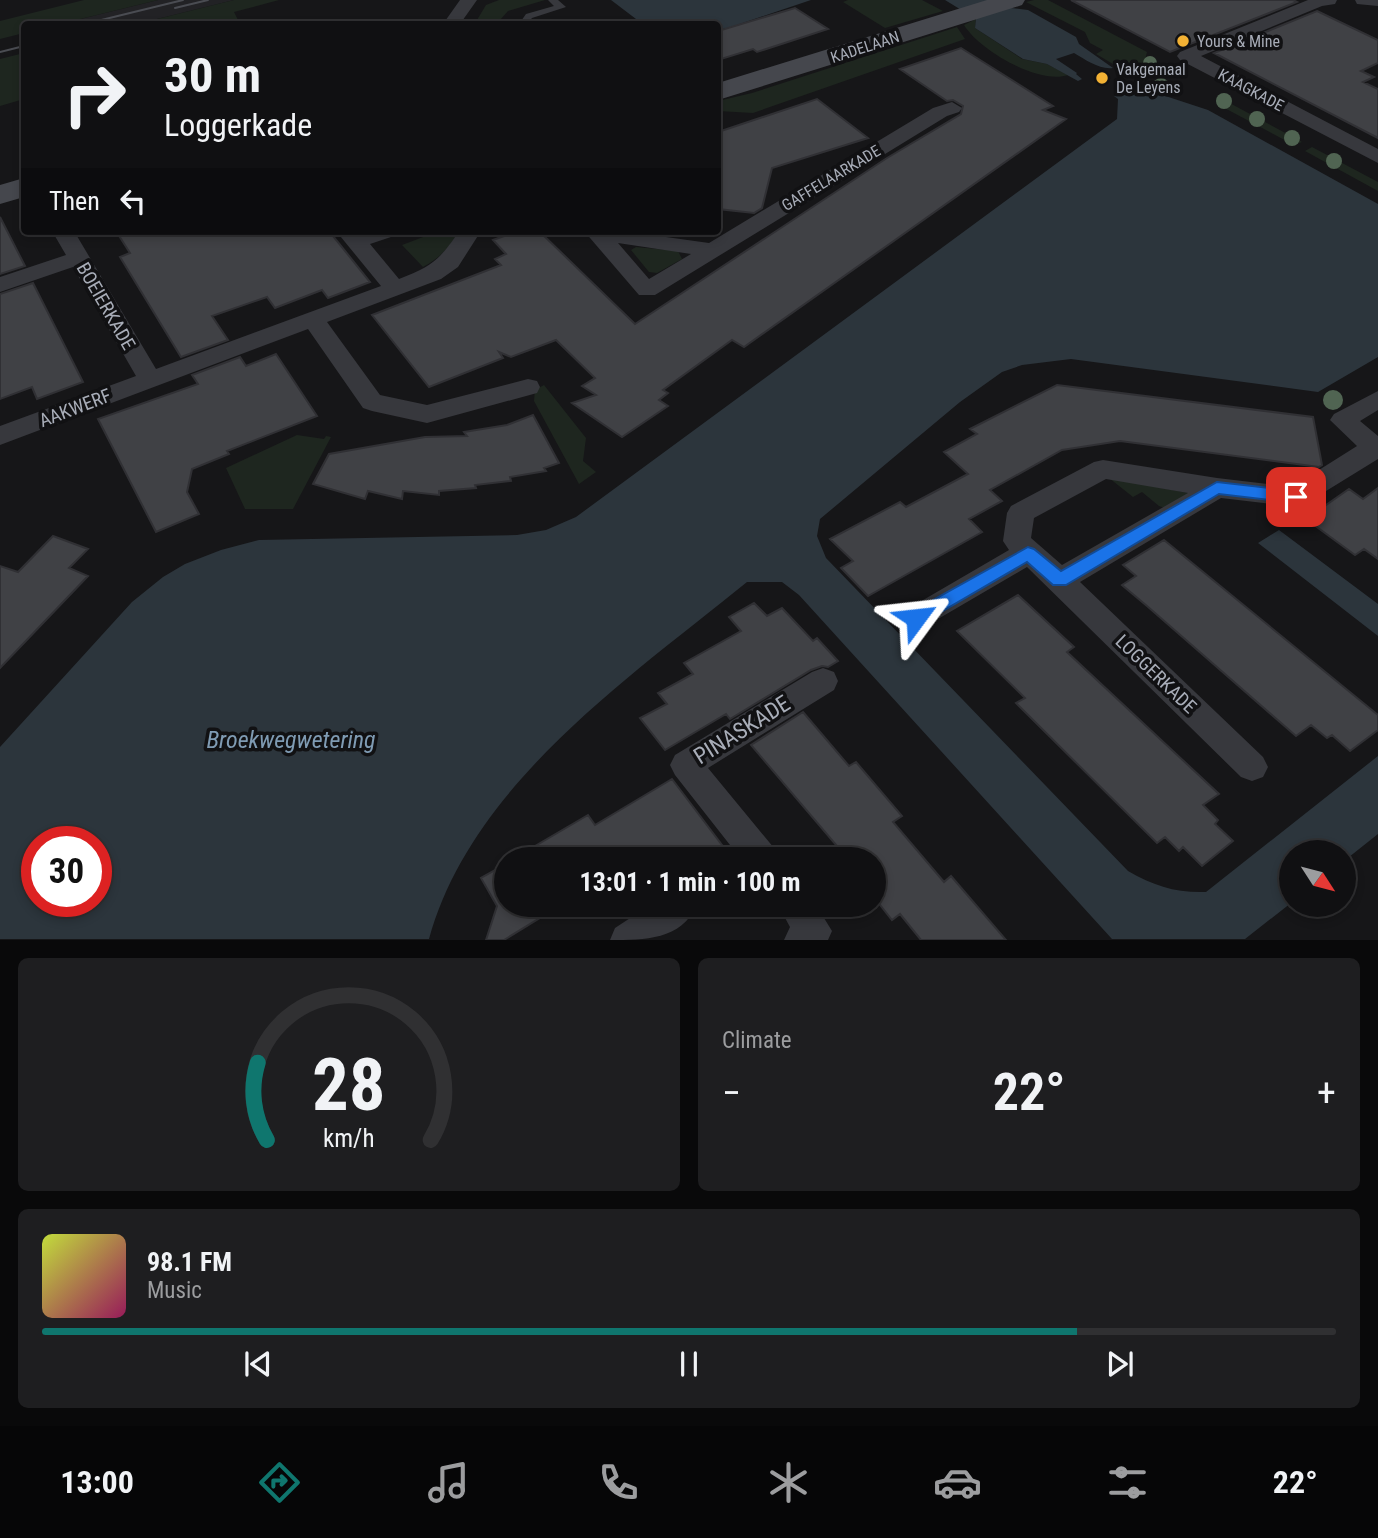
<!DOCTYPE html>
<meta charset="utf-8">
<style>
:root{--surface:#101012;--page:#1e1e20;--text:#f1f3f6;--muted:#9c9d9f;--line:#303032;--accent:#0f766e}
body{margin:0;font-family:"Roboto Condensed",sans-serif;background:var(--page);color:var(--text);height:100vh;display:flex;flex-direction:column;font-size:26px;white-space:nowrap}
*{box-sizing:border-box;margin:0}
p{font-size:23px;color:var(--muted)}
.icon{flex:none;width:38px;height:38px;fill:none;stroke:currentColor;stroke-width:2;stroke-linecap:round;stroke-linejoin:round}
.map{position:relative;height:940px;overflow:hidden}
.panel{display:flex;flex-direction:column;gap:18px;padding:18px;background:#09090a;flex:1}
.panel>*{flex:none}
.hud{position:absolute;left:21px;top:21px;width:700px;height:214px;border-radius:7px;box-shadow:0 4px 10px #0003,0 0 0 2px var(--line);background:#101012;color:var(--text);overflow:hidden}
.needle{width:46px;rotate:126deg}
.controls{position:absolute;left:1279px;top:840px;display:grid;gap:14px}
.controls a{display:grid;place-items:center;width:77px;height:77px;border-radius:50%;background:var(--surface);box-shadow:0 4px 10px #0003,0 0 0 2px var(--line);font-size:35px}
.speed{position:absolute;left:21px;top:826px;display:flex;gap:14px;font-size:35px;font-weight:700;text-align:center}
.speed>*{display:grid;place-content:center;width:91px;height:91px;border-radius:50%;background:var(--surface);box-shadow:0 4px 10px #0003,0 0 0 2px var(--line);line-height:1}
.speed .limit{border:10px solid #d22;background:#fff;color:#111}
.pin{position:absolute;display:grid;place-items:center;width:60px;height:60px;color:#fff;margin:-30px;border-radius:14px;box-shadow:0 4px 10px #0006}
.me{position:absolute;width:77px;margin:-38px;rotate:60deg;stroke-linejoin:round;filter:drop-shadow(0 0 5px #0008)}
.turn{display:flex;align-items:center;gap:24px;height:147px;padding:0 28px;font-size:32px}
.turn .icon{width:91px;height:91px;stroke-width:2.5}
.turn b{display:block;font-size:49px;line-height:60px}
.then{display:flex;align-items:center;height:66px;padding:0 28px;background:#0003;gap:14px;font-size:26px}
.big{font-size:52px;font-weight:700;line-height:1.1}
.panel .tile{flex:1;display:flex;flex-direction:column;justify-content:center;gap:10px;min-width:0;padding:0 24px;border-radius:10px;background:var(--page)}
.panel .dial{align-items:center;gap:0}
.dial svg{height:182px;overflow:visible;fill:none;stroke:var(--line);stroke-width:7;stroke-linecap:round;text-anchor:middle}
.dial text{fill:var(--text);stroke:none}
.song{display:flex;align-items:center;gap:21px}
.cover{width:84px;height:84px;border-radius:10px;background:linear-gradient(135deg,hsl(70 70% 55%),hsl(330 70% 35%))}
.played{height:7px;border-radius:4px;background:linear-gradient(90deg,var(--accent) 80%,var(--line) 80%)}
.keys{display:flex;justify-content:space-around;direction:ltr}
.heat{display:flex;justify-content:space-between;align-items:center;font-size:38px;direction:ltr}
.panel .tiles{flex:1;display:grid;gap:18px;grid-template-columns:1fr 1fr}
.tile:last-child{grid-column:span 2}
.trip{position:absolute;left:494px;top:847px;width:392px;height:70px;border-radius:35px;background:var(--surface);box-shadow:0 4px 10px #0003,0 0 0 2px var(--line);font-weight:700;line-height:70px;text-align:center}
.tab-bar{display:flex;height:112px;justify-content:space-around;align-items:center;background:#060607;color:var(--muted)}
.tab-bar .icon{width:49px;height:49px}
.tab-bar .selected{color:var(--accent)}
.tab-bar b{font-size:32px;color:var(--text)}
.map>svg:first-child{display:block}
.built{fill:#222225}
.green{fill:#1e261f}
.water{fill:#2c353c;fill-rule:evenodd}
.building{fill:#404145;stroke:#303034;stroke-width:2}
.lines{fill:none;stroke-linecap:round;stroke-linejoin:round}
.lane{fill:#37383d;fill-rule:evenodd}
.street{fill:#37383d;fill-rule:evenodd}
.secondary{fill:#45474d;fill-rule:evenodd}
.tram{stroke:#4a4c52;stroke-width:2}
.tree{fill:#506452}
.route{fill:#1a73e8;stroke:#114b97;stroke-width:2}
.poi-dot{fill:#f2b134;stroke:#111113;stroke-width:2.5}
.labels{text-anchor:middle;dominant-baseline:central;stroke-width:7;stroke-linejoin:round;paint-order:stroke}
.far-poi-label{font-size:16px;fill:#a8adb8;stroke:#111113;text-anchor:start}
.far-street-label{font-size:16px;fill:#a8adb8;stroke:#111113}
.street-label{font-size:19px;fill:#a8adb8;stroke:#111113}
.near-street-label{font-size:23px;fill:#a8adb8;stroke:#111113}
.near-water-label{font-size:24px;font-style:italic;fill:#7f9bb3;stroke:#111113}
</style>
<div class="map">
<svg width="1378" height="940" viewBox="0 0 1378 940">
<rect width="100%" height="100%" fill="#161618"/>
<!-- built -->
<path class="built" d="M158 0H234L137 24H60Z"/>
<!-- green -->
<path class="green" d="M84 0H158L60 24H24V33L0 39V21Z
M234 0H279L234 12 239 22 236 24H137Z
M499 0H545L508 11 500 20 513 21 509 24H488L490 21 477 20 486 5Z
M848 0H922L943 11 885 28 843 2Z
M1034 0H1048L1147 52 1142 71 1113 64 1096 54 1103 50 1090 43 1085 32 1026 2Z
M976 19 975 28 1022 59 1047 64 1068 75C1039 85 979 50 964 25Z
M957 27 965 39 753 113 718 111V101L752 93Z
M24 53V99L0 106V59Z
M1224 100 1302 142 1294 145 1217 104Z
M1312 147 1378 182V191L1305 151Z
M439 231H459C450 247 440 258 423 267L402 245Z
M636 247 678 251 682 259 657 273 649 272 631 250Z
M544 385 586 438 583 461 596 472 579 484 534 401 535 390Z
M297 435 324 439 326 436 331 437 293 509H245L226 468Z
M1109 478 1193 494 1168 509 1159 506 1142 492 1133 497Z"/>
<!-- water -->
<path class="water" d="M611 0H811L725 29 718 28V24H683L636 19Z
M945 0H997L1011 8 1028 10 1076 37 1079 44 1113 68C1100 70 1086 60 1074 53L1056 59 1077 73 1076 74 1082 79 1078 81 1047 64 1023 59 975 28 976 19Z
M1138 87 1208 110 1378 204V357L1318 392 1071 359 1022 365 1002 372 960 402 820 519 817 536 826 558 1128 871C1154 886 1176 893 1206 892L1378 756V834L1344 861V852H1292L1291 903 1245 939H1112L799 595 782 582H747C629 678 471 785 429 939H0V747L132 602 163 577 185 564 221 550 259 540 517 535 546 530 576 517 1117 119 1118 99 1114 96ZM37 842H96V901H37Z
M1279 530 1378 604V636L1258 543Z"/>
<!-- building -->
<path class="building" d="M1071 0H1293L1297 2 1170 52Z
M795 8 828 29 757 52 753 49 718 60V31Z
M1317 11 1378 40V63L1361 71 1374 77 1363 82 1378 89V138L1214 53Z
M961 48 1053 106 1043 110 1066 119 744 347 732 340 663 390 668 393 659 400 668 406 622 437 572 403 596 395 582 386 595 378 556 340 511 357 499 352 503 358 429 387 372 315 501 265 495 259 506 254 493 240 518 231H539L635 324 887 158 961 114 963 106 953 100 947 101 900 69Z
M817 99 868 138 772 168 762 208 754 213 718 209V132Z
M0 217 25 266 0 274Z
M116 231H329L370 282 328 298 322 290 275 308 267 297 212 316 228 340 181 357 120 257 130 253Z
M33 283 83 382 37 399 32 387 0 399V294Z
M276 354 317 416 227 451 229 454 192 469 187 492 199 514 156 532 98 419 198 384 192 375 240 357 246 366Z
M1057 385 1313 417 1322 465 1319 467 1120 441 1062 450 990 490 1002 501 969 519 982 532 868 596 841 568 853 561 830 539 900 502 906 507 968 474 944 452 977 434 970 429Z
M533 415 559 463 544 468 546 471 510 477 511 481 475 485 476 488 439 491V495L403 491 402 499 368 491 365 499 313 484 329 454 425 437 467 436 464 432 507 425Z
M1378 488V559L1364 549 1355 555 1306 519 1349 489 1363 499Z
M53 536 88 549 69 568 88 576 0 668V566L18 572Z
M1164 540 1378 715V730L1350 751 1332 735 1327 738 1311 725 1296 736 1147 606 1122 585 1136 576 1123 565Z
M1018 595 1074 647 1067 652 1219 794 1203 805 1218 820 1215 824 1233 841 1202 866 1183 847 1179 851 1165 837 1157 843 1016 703 1025 698 957 631Z
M754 603 767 616 782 608 813 641 817 638 838 661 828 667 822 666 811 670 730 719 726 714 665 750 640 718 667 704 658 693 693 674 684 663 741 631 729 617Z
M803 712 849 766 856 762 902 816 893 822 944 882 951 876 1006 940H921L900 914 892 920 873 896V859H848L751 745Z
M672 779 725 849 707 859H513L588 815 595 825Z
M506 864V905H561L504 940H486L497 906 481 878Z"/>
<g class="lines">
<!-- lane -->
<path class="lane" d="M548 0H558L566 7 532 18 527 24H519L526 14 554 6Z"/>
<!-- street -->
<path class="street" d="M460 0H477L460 24H443Z
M1308 0H1337L1335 4 1322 6 1201 56 1378 149V163L1180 60 1177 56 1180 52Z
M1355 0H1378V6L1357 4Z
M952 102 962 108 959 112 947 116 655 295H639L584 231H623L709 243 933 108ZM618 243 691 254 649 279Z
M52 231H74L156 369 381 286 336 231H397L394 236 370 244 399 279C431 267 440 260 459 231H481L458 267 441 279 327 322 380 395 427 405 528 379 537 381 540 387 537 393 427 423 372 411 363 408 308 329 0 445V426L136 376 73 267 0 292V277L66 255Z
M1378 391V410L1360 421 1378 436V459L1305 504 1296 507 1221 498 1080 582 1263 757 1268 767 1263 777 1252 781 1241 777 1027 567 926 626 916 630 906 626 901 618 906 610 1009 550 1003 541 1007 513 1011 506 1094 462 1103 460 1217 478 1292 487 1357 446 1330 420 1334 414ZM1106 479 1188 493 1062 565 1031 538 1034 518Z
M823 668 834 672 838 681 834 690 708 768 774 848 779 859H741L675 775 670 765 675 755 812 672Z
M650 905H697C681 940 645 940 610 940L615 928Z
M778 905H816L832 931 828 940H784L790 927Z"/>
<!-- secondary -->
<path class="secondary" d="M987 0H1025L1022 5 718 100V83Z
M24 178V197L0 204V185Z"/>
<!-- tram -->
<path class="tram" d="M175 8 208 0
M85 24 183 0
M0 52 24 46"/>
</g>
<!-- trees -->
<g class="tree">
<circle cx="1150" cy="63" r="7"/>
<circle cx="1161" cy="86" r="8"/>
<circle cx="1224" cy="101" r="8"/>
<circle cx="1257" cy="119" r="8"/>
<circle cx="1292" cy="138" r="8"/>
<circle cx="1334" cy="161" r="8"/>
<circle cx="1333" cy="400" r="10"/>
</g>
<!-- route -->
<path class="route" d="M1217 482 1296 491 1304 497 1296 503 1219 494 1066 585H1053L1027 562 922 623H910L907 618 910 613 1028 547 1034 549 1061 571Z"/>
<!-- markers -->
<g class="poi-dot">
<circle cx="1183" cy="41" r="7"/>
<circle cx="1102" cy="78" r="7"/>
</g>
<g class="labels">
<!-- far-poi labels -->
<g class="far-poi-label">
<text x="1197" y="41">Yours &amp; Mine</text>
<text x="1116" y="69">Vakgemaal<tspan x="1116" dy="18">De Leyens</tspan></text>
</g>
<!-- far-street labels -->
<g class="far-street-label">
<text transform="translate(865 47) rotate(-18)">KADELAAN</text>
<text transform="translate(1251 90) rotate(28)">KAAGKADE</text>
<text transform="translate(831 178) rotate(-31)">GAFFELAARKADE</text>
</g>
<!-- street labels -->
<g class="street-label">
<text transform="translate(106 306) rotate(60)">BOEIERKADE</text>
<text transform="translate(75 408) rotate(-21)">AAKWERF</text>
<text transform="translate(1156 674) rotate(44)">LOGGERKADE</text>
</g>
<!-- near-street labels -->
<g class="near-street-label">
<text transform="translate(742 730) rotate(-32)">PINASKADE</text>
</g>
<!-- near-water labels -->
<g class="near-water-label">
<text x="291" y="740">Broekwegwetering</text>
</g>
</g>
</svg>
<div class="controls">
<a><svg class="needle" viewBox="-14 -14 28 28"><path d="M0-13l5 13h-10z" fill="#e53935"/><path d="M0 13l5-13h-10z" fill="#9c9d9f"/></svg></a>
</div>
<div class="speed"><div class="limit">30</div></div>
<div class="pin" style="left:1296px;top:497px;background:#d93025"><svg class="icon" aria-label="arrive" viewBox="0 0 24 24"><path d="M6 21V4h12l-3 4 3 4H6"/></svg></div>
<svg class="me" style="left:916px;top:618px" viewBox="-20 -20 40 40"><path d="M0-17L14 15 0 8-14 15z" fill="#1a73e8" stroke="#fff" stroke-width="4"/></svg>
<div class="trip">13:01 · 1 min · 100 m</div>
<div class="hud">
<div class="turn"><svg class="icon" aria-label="right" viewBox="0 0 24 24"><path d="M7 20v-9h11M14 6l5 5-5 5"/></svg><div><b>30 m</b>Loggerkade</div></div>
<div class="then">Then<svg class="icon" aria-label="left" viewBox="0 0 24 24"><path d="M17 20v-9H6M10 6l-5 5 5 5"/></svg></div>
</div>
</div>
<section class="panel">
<div class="tiles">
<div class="tile dial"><svg viewBox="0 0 100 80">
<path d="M14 69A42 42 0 1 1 86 69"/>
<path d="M14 69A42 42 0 0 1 10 35" stroke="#0f766e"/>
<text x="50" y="56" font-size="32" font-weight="700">28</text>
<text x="50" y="72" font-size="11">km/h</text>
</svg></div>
<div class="tile"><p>Climate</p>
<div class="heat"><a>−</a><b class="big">22°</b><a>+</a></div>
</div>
<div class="tile">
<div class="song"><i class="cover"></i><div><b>98.1 FM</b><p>Music</p></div></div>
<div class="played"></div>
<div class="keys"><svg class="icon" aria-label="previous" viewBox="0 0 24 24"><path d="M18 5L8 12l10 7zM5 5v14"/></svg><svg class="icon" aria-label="pause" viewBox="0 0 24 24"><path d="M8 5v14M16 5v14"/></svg><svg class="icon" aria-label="next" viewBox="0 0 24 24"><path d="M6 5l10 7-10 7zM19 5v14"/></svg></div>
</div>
</div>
</section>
<nav class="tab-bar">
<b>13:00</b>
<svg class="icon selected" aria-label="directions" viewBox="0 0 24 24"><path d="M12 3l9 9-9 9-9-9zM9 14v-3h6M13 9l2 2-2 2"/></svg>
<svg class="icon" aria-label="music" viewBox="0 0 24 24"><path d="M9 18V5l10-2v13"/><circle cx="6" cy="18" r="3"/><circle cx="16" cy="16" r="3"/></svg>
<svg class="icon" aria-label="phone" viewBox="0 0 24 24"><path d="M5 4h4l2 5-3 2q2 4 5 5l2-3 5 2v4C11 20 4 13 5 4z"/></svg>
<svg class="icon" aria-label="climate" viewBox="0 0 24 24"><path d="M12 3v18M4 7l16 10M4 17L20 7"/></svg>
<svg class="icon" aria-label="car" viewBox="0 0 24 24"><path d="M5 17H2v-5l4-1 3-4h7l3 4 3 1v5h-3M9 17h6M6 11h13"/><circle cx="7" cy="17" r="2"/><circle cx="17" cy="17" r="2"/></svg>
<svg class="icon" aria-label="filters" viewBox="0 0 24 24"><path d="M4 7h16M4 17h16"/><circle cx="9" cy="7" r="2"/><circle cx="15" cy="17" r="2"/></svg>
<b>22°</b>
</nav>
